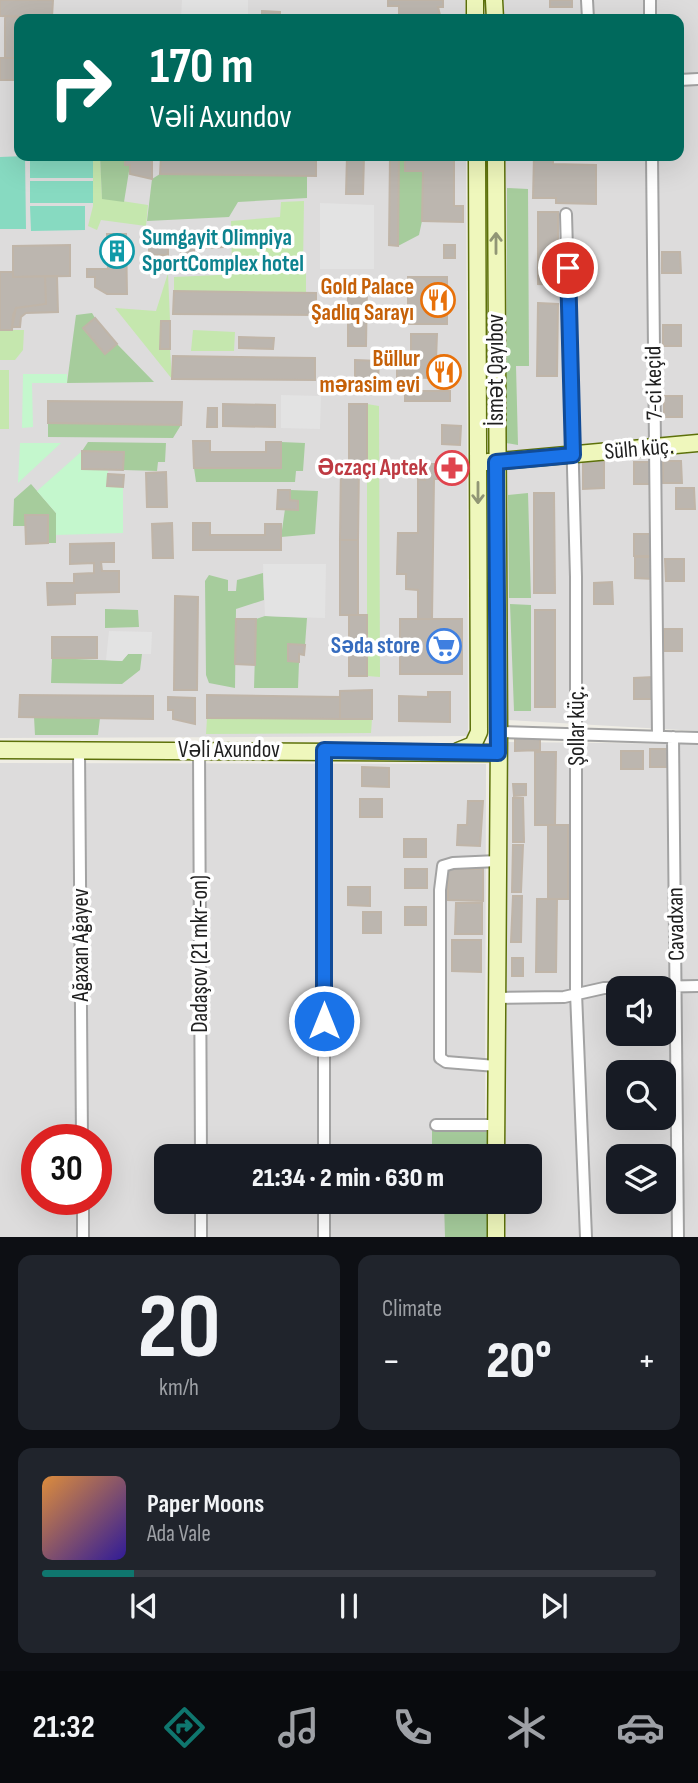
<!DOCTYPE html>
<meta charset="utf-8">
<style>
:root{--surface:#171b24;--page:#20242c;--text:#f1f3f6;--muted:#9ea1a6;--line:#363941;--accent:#0f766e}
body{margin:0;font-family:"Sofia Sans Condensed",sans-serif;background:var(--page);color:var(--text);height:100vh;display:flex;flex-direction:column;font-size:26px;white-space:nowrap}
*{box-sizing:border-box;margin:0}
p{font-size:23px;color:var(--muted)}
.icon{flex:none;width:38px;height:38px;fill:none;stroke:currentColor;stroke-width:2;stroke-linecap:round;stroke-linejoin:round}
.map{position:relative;height:1237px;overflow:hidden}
.details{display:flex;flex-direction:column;gap:18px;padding:18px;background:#0d0f14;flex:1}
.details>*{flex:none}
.top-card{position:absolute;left:14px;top:14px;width:670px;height:147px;border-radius:14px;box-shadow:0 7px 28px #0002;background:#00695c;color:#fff;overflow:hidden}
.tools{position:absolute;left:606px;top:976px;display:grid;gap:14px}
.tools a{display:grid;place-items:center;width:70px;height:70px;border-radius:14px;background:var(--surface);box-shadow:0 7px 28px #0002;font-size:35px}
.speed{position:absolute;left:21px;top:1124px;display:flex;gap:14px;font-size:35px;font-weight:700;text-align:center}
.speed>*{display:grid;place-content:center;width:91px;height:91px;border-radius:50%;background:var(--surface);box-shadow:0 7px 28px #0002;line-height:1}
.speed .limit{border:10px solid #d22;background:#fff;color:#111}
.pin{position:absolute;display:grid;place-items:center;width:60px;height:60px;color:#fff;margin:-30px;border:4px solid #fff;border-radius:50%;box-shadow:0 2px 7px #0007}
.me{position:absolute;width:77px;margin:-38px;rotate:0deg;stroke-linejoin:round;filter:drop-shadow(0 0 5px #0008)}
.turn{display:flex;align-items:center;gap:24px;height:147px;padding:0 21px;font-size:32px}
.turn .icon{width:91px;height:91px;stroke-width:2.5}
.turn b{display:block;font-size:49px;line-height:60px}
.big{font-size:52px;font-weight:800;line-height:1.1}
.details .tile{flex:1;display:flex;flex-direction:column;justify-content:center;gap:10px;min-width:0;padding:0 24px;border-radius:14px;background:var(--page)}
.details .dial{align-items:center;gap:0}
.dial b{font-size:91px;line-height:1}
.song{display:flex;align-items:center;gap:21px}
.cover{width:84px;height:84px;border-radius:10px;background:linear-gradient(135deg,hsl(30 70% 55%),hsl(250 70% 35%))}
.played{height:7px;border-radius:4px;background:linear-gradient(90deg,var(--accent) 15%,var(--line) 15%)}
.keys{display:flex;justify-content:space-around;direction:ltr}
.heat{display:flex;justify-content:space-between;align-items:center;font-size:38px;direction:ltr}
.details .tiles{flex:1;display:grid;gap:18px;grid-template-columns:1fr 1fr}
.tile:last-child{grid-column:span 2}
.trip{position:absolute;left:154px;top:1144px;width:388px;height:70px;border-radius:14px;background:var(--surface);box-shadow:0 7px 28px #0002;font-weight:800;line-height:70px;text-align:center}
.tabs{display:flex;height:112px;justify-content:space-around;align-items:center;background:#090b0e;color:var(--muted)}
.tabs .icon{width:49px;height:49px}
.tabs .on{color:var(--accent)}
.tabs b{font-size:32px;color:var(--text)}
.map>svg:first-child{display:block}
.residential{fill:#dddcdc;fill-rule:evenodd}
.grass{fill:#c5e7ae}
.forest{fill:#a6cc9c}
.park{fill:#c4f7cd}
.pitch{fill:#87dac1}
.parking{fill:#e3e3e3}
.building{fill:#bcb6af;stroke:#c0b5a8;stroke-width:2}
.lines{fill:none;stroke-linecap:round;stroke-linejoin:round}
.street-casing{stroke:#a3a3a3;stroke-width:14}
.secondary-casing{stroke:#5d710a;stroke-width:19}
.street{stroke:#fff;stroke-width:10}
.secondary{stroke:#eff7bc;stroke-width:16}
.oneway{stroke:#919675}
.route-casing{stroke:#114b97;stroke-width:18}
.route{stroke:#1a73e8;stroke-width:12}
.labels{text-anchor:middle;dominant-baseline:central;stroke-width:7;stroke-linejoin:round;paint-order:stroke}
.culture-label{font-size:23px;font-weight:bold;fill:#0d838f;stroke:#fff;text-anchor:start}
.food-label{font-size:23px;font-weight:bold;fill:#c56008;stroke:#fff;text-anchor:end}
.street-label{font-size:23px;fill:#1f1f1f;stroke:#fff}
.health-label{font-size:23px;font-weight:bold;fill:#be3a42;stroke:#fff;text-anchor:end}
.shop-label{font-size:23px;font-weight:bold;fill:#366cbe;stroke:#fff;text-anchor:end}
</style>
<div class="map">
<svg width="698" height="1237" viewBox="0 0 698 1237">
<rect width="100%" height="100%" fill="#efede5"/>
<!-- residential -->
<path class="residential" d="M0 0H465V19H19V156H466L468 736 0 738Z
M503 0H698V435L504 454 503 156H679V19H503Z
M698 448V731L508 720 505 468Z
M508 742 698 744V1237H506L505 1202H530V1157H505ZM618 989H663V1034H618ZM618 1073H663V1118H618ZM618 1157H663V1202H618Z
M0 763 486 764 485 1157H166V1202H485V1237H0ZM37 1139H96V1199H37Z"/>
<!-- grass -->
<path class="grass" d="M93 156H100L102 198 148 205 146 226 101 220 97 230 88 226 93 206Z
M304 201 303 265 232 266 231 221 280 217 281 202Z
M306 271V292L174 291V277Z
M168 273 170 321H161L160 349H170L172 379 115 308 156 311Z
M0 330H24L23 350 15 360H0Z
M193 330 235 332 234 351H191Z
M0 370H9V429H0Z
M367 404 379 406 380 677 367 676Z
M207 718 372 719 371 733 206 734Z"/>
<!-- forest -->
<path class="forest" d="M100 156H125V164L130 165 124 202 102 199Z
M399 156H405V171H423L422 221 419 235 398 246Z
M160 174 307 176V198L238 202 229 217 147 221 152 179Z
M507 188 528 189 529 366H516L518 445 506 443Z
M92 313 95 318 83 329 105 354 117 344 154 382 67 383 76 315Z
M48 423 181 425 173 438 48 437Z
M88 442 166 443 165 462H158L157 471 123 470V452L82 451Z
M281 442 305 443 303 471H296L295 482H196L194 468H281Z
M31 484 56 513V543H48L47 515H26V526H13L14 499Z
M290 490 318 491 315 534 281 537 285 509H298V501L290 500Z
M528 493 531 598H509L508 495Z
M263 573 264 600 236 609 235 688 209 683 206 675 205 581 209 575 228 580V591H236L237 580Z
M510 604 531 605V711H514Z
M105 609 138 610 139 627 105 628Z
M265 616 307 618 305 645H288V661L299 662 298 688H254L256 619Z
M128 654H142L140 670 122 684 51 683 52 658 122 661Z
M34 717 100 718 98 735H35Z
M432 1129 489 1130 488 1151H432Z
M444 1202H488V1237H445Z"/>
<!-- park -->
<path class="park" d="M23 374H67V383H32L33 427 22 428Z
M20 443H61L18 483Z
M82 451V469H108V486L123 487V533L56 535V513L37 491Z"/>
<!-- pitch -->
<path class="pitch" d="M25 156 26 229H0V157Z
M30 156H93V178H30Z
M30 181H93V203H30Z
M30 206H85V230L31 231Z"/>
<!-- parking -->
<path class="parking" d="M182 0H248V19H181Z
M320 203 374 205V269H320Z
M281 395 321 396 320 429 281 428Z
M263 564H326L325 618 265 616Z
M109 631 152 632 151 654H128L122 661 106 660Z"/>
<!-- building -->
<path class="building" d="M0 0H53L52 17 0 16Z
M388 0H443V7H438L441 19H399V6H388Z
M550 0H572V7H550Z
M262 11 280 12V19H262Z
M5 16 20 17 19 58H5Z
M0 58H19V80H0Z
M125 156H152V179L130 174V165H125Z
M161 156H316V176L160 174Z
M347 156H364L363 194H346Z
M390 156H399L398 246 389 245Z
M405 156H454V206H463V222L422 221 423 171H405Z
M534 156H553V164L596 165V204L556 203V198H533Z
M538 212H558V285L538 284Z
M107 234H126L127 294H107L95 287V277H87V269H108Z
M207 237H223V247L207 248Z
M149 244H168V255H149Z
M181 244H194V258H181Z
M70 245V276L13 277V246Z
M444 245H455V258H444Z
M662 252H680L681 273H662Z
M0 272H13V277L45 276 46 304 16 308 13 315 12 330H0Z
M45 276H57L58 312 26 313 21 317 20 327H12L16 308 46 304Z
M408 277H447V324H408Z
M348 285H367L366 346H348Z
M174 291 316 293V315L173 314Z
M538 303 558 304 557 376H537Z
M95 318 117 344 105 354 83 328Z
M161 321H170V349H160Z
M663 325H681V346H663Z
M411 334H437L436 360 449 362 453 367V379L441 385 433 378 397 377V362L411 363Z
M239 337 274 338 273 349 239 348Z
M173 356 315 358V380L172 379Z
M355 360 379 361 378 380 355 379Z
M405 391H450V401H405Z
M664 396H682V417H664Z
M48 401 182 402 181 425 48 423Z
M223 404 275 405V427L223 426Z
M349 404H367V466H349Z
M208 408H217V427H207Z
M442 425 461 426 460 445 442 444Z
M193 441H210V452H266V442H281V468H194Z
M82 451 124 452 123 470 82 469Z
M583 458H604V488L583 489Z
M663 461H681L682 483H663Z
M634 462H652L653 484H634Z
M425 464H455V475H441V479H434L432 619H418V590L406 589V574H397L398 533H418V479L425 480Z
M341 465 359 466 358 540H340Z
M166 472 167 507H147L146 473Z
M108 474 124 475 123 487 107 486Z
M676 488H694L695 509H676Z
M278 490H290V500L298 501V510L277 509Z
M534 493H554L555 593H534Z
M25 515H48V543L26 544Z
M172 523 173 558H153L152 524Z
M193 523H210V535H265V524H281V550H193Z
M634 534H652V556H634Z
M340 540H358V615H340Z
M114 543V562H101L102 571H119V592L75 593V604L48 605 47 583H74V574L94 573V563L70 564V544Z
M635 557H653V579L635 578Z
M665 559H684V581H666Z
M612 582 613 604H594V583Z
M175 596 198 597 197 690H174Z
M535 610H555V707H535Z
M349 615H367V676H349Z
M236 619H256L255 665 235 664Z
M400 619H462V674H400Z
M664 629H682V651H664Z
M52 637H97V658H52Z
M288 644 305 645 304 655 299 654V662L288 661Z
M653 677V699H634V678Z
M372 690V719H340V691Z
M428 692H450V722L399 721V696L428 697Z
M20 695 153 696V719L19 717Z
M207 695 340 697V719L207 718Z
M168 697 195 698V724L173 719V710H168Z
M515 738H540V750L515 751Z
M650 749H671V767H650Z
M621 751H643V769H621Z
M535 752H556L555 825H535Z
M362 767 389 768V787L362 786Z
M513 784H526V795L514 796Z
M513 798H523L524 842H513Z
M360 799H382V817H360Z
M468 801H483L480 846 457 845 458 825H467Z
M548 825H568V899H548Z
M404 839H426V857H404Z
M513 845H523L521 892H512Z
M405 869H427V888H405Z
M448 869H483V901L448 900Z
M348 887H370V906L348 905Z
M513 896H522L521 942H511Z
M537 899H557L556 972H536Z
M456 903H482V934H455Z
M405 907H426V925H405Z
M363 912H381V933H363Z
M452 940H481V972L452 971Z
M512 958H523V976H512Z"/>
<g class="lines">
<!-- street casing -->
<g class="street-casing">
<path id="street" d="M587 0 588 19
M650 0V19
M679 80 698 79
M652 156 658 737
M566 214 576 577V993L586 1237
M499 732 698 738
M673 737 678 1237
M79 750 82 1139
M199 750 201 1157
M324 750V1157
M497 998 564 997 604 988 698 986
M496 1066 446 1062 440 1058V890L443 866 453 863 498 861
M436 1125H496
M433 1155 496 1156
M83 1199V1237
M201 1202V1237
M324 1202V1237"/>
</g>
<!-- secondary casing -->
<g class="secondary-casing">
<path id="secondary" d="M475 0V19
M494 0 495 19
M496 156 499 732 496 1157
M488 462 698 443
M0 750 498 753
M458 751 473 745 479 732 477 156
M496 1237V1202"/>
</g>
<!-- street -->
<use href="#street" class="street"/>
<!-- secondary -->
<use href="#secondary" class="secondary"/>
</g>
<!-- one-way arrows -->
<defs><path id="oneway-shaft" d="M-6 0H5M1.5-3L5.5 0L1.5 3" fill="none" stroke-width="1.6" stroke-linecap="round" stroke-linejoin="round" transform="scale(1.75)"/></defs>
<g class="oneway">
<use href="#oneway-shaft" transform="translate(496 243) rotate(-90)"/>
<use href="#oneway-shaft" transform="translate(478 493) rotate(90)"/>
</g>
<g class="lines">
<!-- route casing -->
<g class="route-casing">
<path id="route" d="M324 1021V750L498 753 496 462 573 455 568 268"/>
</g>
<!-- route -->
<use href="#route" class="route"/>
</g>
<!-- icons -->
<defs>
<g id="building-ring" transform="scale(1.75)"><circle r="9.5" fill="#fff" stroke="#0f9aa8" stroke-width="1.5"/><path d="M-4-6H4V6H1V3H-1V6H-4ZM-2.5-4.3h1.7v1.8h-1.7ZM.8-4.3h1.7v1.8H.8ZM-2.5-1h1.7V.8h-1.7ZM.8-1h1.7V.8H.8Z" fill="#0f9aa8"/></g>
<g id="restaurant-ring" transform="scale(1.75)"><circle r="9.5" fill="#fff" stroke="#e8710a" stroke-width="1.5"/><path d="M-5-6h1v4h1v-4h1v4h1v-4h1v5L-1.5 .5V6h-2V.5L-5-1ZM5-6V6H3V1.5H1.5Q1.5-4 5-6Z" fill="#e8710a"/></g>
<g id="pharmacy-ring" transform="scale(1.75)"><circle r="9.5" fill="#fff" stroke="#e0444e" stroke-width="1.5"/><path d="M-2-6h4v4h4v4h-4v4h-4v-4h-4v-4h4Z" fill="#e0444e"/></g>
<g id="supermarket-ring" transform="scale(1.75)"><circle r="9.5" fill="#fff" stroke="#3f7fe0" stroke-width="1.5"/><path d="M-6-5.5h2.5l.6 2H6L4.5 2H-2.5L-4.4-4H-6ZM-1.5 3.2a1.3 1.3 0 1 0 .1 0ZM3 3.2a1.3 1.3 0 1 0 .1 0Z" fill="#3f7fe0"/></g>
</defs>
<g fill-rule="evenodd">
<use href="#building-ring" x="117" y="251"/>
<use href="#restaurant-ring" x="438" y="300"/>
<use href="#restaurant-ring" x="444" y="372"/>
<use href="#pharmacy-ring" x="452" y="468"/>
<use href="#supermarket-ring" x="444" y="646"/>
</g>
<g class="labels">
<!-- culture labels -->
<g class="culture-label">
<text x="142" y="238">Sumgayit Olimpiya<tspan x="142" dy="26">SportComplex hotel</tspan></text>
</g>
<!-- food labels -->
<g class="food-label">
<text x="414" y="287">Gold Palace<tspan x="414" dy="26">Şadlıq Sarayı</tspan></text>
<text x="420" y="359">Büllur<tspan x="420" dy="26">mərasim evi</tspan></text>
</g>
<!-- street labels -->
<g class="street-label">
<text transform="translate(496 370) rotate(-90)">İsmət Qayıbov</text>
<text transform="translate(654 383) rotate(-91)">7-ci keçid</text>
<text transform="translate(639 449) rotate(-5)">Sülh küç.</text>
<text transform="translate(577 726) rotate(-90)">Şollar küç.</text>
<text x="229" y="750">Vəli Axundov</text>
<text transform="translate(676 924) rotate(-91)">Cavadxan</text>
<text transform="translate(81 945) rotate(-90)">Ağaxan Ağayev</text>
<text transform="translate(200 954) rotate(-90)">Dadaşov (21 mkr-on)</text>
</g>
<!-- health labels -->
<g class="health-label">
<text x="428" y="468">Əczaçı Aptek</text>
</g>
<!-- shop labels -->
<g class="shop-label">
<text x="420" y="646">Səda store</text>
</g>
</g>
</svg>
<div class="tools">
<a><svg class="icon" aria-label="sound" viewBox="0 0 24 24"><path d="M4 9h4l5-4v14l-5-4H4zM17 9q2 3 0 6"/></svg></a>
<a><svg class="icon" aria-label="search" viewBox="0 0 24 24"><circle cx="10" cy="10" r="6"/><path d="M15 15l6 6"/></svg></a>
<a><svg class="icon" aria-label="layers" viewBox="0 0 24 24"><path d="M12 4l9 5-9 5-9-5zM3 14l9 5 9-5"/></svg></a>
</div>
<div class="speed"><div class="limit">30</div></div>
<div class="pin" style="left:568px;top:268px;background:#d93025"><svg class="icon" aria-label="arrive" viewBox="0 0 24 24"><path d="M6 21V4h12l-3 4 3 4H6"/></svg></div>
<svg class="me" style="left:324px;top:1021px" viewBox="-20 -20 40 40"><circle r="17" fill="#1a73e8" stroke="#fff" stroke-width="3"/><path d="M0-11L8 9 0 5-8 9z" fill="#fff"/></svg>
<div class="trip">21:34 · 2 min · 630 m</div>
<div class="top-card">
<div class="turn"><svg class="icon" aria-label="right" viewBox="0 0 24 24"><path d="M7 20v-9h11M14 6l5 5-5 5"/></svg><div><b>170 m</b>Vəli Axundov</div></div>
</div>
</div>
<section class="details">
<div class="tiles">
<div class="tile dial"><b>20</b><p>km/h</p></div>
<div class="tile"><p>Climate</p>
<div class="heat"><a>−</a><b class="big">20°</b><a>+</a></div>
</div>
<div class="tile">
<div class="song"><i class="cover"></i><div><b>Paper Moons</b><p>Ada Vale</p></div></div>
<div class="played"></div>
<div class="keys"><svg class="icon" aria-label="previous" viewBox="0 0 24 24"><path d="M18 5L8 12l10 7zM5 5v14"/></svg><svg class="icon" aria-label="pause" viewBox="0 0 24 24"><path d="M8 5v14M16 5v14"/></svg><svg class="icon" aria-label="next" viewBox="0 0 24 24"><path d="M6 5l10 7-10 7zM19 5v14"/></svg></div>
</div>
</div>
</section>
<nav class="tabs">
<b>21:32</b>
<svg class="icon on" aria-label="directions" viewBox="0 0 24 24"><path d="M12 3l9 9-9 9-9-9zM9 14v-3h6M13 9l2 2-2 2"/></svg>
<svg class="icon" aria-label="music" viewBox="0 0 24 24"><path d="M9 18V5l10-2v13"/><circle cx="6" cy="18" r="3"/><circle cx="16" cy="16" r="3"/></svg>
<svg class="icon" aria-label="phone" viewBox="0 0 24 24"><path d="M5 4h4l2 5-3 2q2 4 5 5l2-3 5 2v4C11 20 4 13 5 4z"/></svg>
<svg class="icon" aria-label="climate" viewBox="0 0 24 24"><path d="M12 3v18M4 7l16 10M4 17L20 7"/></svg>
<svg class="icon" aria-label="car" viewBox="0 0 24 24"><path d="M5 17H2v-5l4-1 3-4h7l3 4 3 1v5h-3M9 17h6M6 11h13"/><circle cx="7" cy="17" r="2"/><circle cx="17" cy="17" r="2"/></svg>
</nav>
